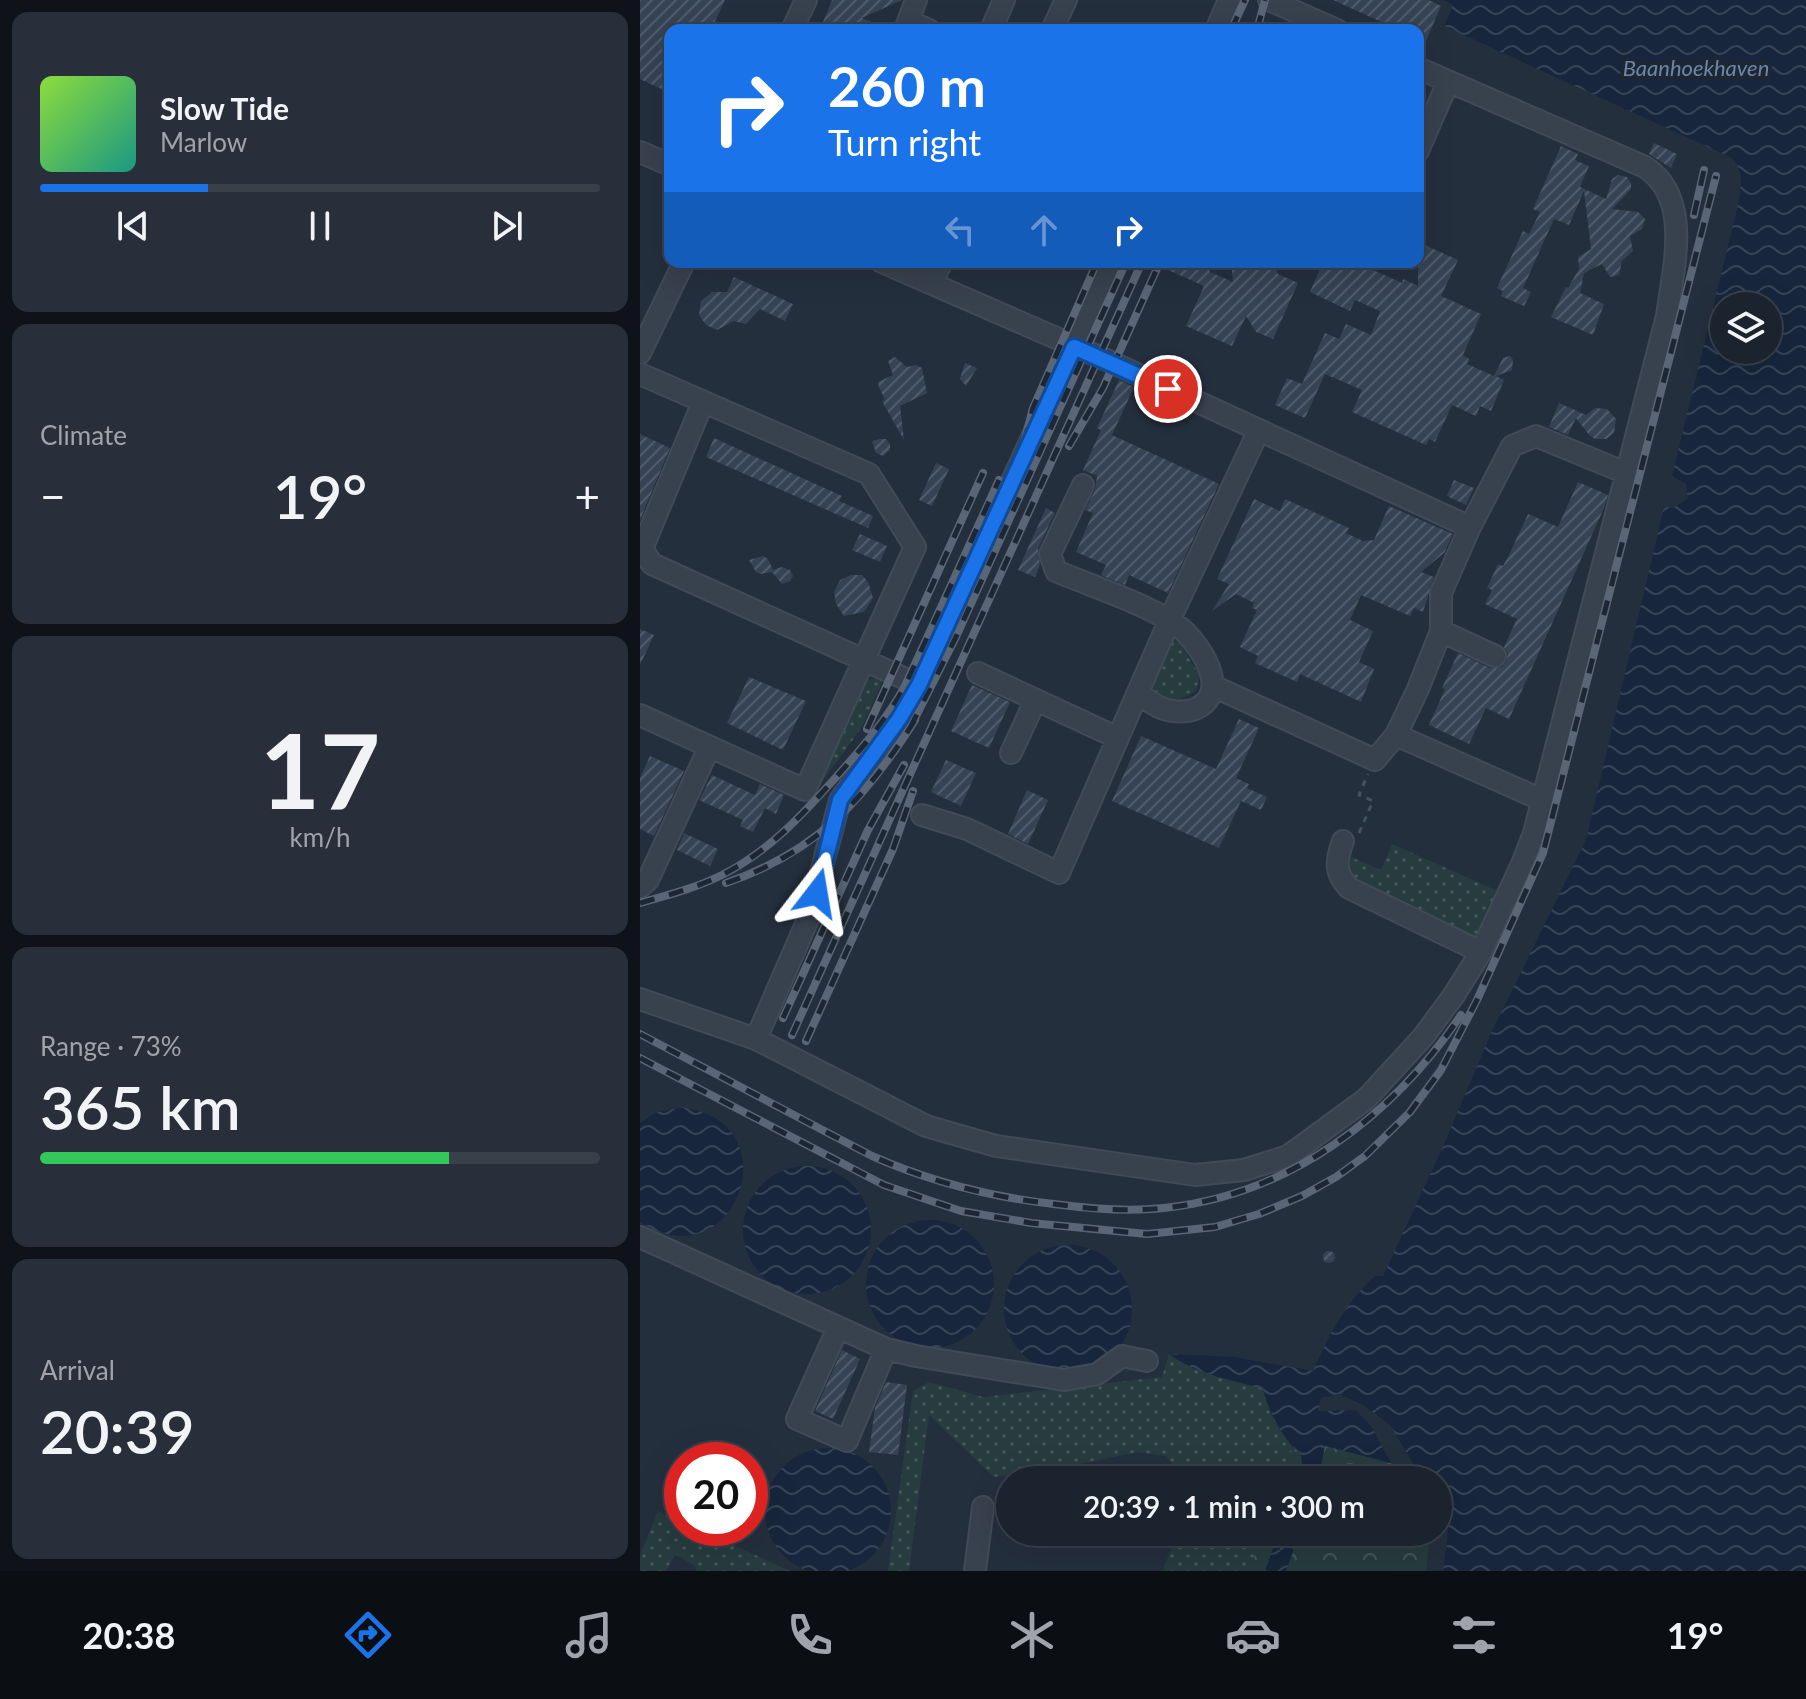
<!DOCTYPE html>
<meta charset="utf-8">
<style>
:root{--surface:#1b232e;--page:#282f3a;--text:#f1f3f6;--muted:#a0a4aa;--line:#39404a;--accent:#1a73e8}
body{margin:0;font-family:Lato,sans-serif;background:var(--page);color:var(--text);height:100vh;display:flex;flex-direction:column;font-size:30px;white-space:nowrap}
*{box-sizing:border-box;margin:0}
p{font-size:26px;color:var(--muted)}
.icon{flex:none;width:44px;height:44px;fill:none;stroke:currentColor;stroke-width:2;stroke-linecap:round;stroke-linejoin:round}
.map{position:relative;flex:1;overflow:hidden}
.panel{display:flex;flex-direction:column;gap:12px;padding:12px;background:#0f1319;width:640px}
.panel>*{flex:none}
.banner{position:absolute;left:24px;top:24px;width:760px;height:244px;border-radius:16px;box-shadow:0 8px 32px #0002,0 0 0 2px var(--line);background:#1a73e8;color:#fff;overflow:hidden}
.buttons{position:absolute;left:1070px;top:292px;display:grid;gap:16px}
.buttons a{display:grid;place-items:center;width:72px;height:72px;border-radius:50%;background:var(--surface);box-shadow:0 8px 32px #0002,0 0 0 2px var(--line);font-size:40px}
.speed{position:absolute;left:24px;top:1442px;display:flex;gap:16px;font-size:40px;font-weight:700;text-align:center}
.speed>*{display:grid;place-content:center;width:104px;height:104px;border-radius:50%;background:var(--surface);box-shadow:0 8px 32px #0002,0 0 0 2px var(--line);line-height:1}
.speed .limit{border:12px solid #d22;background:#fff;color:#111}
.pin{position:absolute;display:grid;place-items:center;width:68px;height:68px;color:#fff;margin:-34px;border:4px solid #fff;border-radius:50%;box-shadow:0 2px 8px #0007}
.me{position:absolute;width:88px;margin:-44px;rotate:14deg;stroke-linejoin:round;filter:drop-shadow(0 0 6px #0008)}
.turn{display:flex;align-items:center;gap:28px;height:168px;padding:0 32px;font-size:36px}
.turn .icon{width:104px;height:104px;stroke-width:2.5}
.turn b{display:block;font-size:56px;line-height:68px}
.lanes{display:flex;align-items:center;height:76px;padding:0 32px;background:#0003;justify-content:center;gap:40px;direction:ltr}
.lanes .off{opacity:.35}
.big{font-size:60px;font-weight:600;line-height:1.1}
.panel .widget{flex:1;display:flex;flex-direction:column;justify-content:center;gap:12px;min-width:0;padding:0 28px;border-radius:16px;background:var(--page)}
.panel .dial{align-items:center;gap:0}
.dial b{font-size:104px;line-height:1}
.song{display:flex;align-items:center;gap:24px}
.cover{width:96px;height:96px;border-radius:12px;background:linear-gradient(135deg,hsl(90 70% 55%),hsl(170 70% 35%))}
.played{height:8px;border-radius:4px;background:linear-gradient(90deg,var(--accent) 30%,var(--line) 30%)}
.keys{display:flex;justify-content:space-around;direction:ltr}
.heat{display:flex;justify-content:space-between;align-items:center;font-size:44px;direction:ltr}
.charge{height:12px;border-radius:6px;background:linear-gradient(90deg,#34c759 73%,var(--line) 0)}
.trip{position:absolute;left:356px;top:1466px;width:456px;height:80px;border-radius:40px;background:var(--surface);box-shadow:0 8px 32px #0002,0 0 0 2px var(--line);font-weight:600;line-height:80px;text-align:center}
.tab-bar{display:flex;height:128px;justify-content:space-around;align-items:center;background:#0b0e12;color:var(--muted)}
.tab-bar .icon{width:56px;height:56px}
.tab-bar .active{color:var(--accent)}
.tab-bar b{font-size:36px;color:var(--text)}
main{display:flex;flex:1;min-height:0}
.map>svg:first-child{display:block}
.grass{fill:url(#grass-dots)}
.forest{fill:url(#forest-crowns)}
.water{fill:url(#water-waves);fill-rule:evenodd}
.building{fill:url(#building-hatch)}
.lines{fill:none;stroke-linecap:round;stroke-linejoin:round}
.minor-casing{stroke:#414a57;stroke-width:24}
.path{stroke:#3f5557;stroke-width:3;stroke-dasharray:6 6;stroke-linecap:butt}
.minor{stroke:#38414e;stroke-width:20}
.rail-casing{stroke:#5a6575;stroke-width:8}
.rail{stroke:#1d2633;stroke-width:5;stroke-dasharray:15;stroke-linecap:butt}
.route-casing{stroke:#114b97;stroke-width:20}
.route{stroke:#1a73e8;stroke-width:14}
.labels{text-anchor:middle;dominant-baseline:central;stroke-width:8;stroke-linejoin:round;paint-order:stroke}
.water-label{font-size:22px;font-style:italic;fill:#6d86a8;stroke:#1d2633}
</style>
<main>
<section class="panel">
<div class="widget">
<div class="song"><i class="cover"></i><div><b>Slow Tide</b><p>Marlow</p></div></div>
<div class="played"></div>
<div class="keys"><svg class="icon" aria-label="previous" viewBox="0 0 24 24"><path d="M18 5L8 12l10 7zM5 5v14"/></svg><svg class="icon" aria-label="pause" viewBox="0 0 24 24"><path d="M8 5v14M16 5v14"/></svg><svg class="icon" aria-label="next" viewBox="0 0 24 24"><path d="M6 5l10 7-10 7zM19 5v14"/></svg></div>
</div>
<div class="widget"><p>Climate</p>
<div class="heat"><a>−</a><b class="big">19°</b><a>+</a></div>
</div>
<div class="widget dial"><b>17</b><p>km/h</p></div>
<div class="widget"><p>Range · 73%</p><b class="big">365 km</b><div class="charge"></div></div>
<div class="widget"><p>Arrival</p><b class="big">20:39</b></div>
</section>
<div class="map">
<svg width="1166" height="1571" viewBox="0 0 1166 1571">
<defs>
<pattern id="grass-dots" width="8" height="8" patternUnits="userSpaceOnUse" patternTransform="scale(2)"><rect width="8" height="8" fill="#263c3f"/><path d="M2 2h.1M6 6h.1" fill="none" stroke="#435659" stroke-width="1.8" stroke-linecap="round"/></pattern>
<pattern id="forest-crowns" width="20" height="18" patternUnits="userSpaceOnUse" patternTransform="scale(2)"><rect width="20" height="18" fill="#263c3f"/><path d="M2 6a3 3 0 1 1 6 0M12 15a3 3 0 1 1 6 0" fill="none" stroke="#435659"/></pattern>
<pattern id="water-waves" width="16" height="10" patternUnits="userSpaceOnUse" patternTransform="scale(2)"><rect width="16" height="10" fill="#17263c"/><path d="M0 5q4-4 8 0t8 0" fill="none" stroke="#364457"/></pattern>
<pattern id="building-hatch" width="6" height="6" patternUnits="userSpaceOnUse" patternTransform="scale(2)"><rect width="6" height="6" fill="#364354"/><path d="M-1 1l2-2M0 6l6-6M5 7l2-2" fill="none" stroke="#515c6b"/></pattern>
</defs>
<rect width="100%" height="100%" fill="#242f3e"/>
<!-- grass -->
<path class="grass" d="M531 639 540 643 560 676 556 690C539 704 519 703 509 682Z
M237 677 244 678 222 727 179 786 221 686 227 681Z
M752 844 860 892 839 935 830 937 708 878 704 854 741 870Z
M529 1354C558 1375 590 1379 623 1389L630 1413 653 1448 642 1480H546L526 1456 498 1452 405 1471 354 1477 289 1415 269 1571H248L273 1391 289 1382 343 1397 522 1377Z
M18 1511 42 1522V1528H56L150 1571H57L55 1566 35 1554 26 1571H0V1556Z
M537 1532H623L609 1571H523Z"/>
<!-- forest -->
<path class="forest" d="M685 1445 751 1463 762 1480H678Z
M653 1448 661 1454 662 1464 657 1480H642Z
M623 1532H639L625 1571H609Z
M660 1532H790L786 1571H646Z"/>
<!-- water -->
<path class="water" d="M804 0H1166V1571H803L808 1533 798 1506V1480H783L750 1425 723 1405 699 1394 681 1398 678 1411 715 1410 731 1426 751 1463 685 1446 678 1480H657L662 1464 661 1454C641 1438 630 1413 623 1389 590 1379 558 1375 529 1354L595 1357 673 1371C689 1335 705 1303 735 1276H743L802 1149 852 1031 946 840 1024 507H1035L1048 498 1046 484 1032 476 1098 205C1101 187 1105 172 1092 158L804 26 813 5ZM1084 306H1128V350H1084Z
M41 1107C49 1109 58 1110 65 1113 145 1145 88 1279 0 1222V1123L15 1113Z
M103 1230a64 64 0 1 1 128 0a64 64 0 1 1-128 0Z
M226 1284a64 64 0 1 1 128 0a64 64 0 1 1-128 0Z
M364 1309a64 64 0 1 1 128 0a64 64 0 1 1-128 0Z
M125 1511a63 63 0 1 1 126 0a63 63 0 1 1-126 0Z
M639 1532H660L646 1571H625Z"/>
<!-- building -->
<path class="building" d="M0 0H85L71 30H30V93L0 79Z
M192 0H262L222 18 249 30H188L181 27Z
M693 0H789L801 6 780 55 778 30H759Z
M1014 143 1037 154 1031 168 1009 154Z
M921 146 938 154 935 160 949 166 940 187 966 199 972 179 978 175 987 177 991 183V189L972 209 998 212 1005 219 1002 229 990 236 993 251 982 261 979 275 970 277 962 264 944 273 940 293 964 304 953 335 911 317 926 287 928 288 939 269 938 257 951 249 944 191 929 225 914 219 883 288 891 292 884 306 861 296 863 291 857 288 883 231 889 234 900 212 893 209Z
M778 242 818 260 801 296 841 314 823 355 829 359 827 364 854 376 863 358 870 356 873 360 872 370 856 376 864 380 851 411 840 406 836 416 812 405 795 442 789 439 786 445 712 412 722 390 685 374 665 418 635 405 647 378 662 384 685 333 699 339 706 324 731 335 740 311 715 300 710 311 670 292 683 262H715L762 283 763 279 778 286Z
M510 262H566L570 272 593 282 591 262H633L638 274 658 283 633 339 616 332 606 316 592 346 546 326 564 286Z
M94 277 153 304 145 321 120 309 106 324 94 321 77 330 66 325 59 315 61 301 72 292H87Z
M255 357 267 367 276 365 282 368 287 393 260 406 264 440 242 401 245 400 239 387 238 382 253 375 248 361Z
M325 363 337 368 326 386 320 379Z
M479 380 494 387 472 435 579 484 528 593 489 575 485 585 461 575 466 565 436 552 453 513 445 510 455 490 457 476 443 470 461 430 457 428Z
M919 403 946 415 955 408 967 409 976 419 974 433 966 439H955L949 435 936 418 928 435 909 427Z
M0 434 30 448 0 520Z
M74 438 202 496 199 501 233 516 228 528 66 457Z
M240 439H246L250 444V450L243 456 236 453 232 441Z
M296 463 309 469 292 506 279 500Z
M814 480 834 488 826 505 807 496Z
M938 482 968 495 964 508 869 719 846 708 829 744 789 725 805 689 802 688 818 653 850 668 862 667 866 662 868 654 864 647 877 619 845 604 852 590 847 588 858 564 863 566 869 555 888 514 918 527Z
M614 499 640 511 645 499 709 528 706 533 723 541 734 540 749 506 813 534 804 553 781 572 794 577 783 612 774 608 770 616 721 595 710 620 733 631 719 662 734 669 721 702 660 674 657 682 615 663 618 656 600 647 617 610 612 608 614 603 596 594 572 611 589 584 577 579Z
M406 508 415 513 398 548 400 565 395 577 378 570Z
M220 534 247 546 240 562 212 550Z
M123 556 128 559 133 570 142 567 150 570 153 576 150 581 142 584 132 572 121 574 116 572 109 560Z
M211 575H222L228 582 233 598 224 612 204 616 196 604 194 592 200 580Z
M0 629 14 635 0 665Z
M109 677 166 701 143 750 87 723Z
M332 685 370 702 349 748 311 731Z
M599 719 619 728 596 778 609 784 607 788 627 797 621 810 601 801 579 848 472 801 501 736 576 769Z
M10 756 44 771 14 836 0 829V778Z
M306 760 336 773 321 806 291 792Z
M72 775 115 795 120 784 144 795 136 814 125 808 113 832 100 826 103 820 59 800Z
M387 790 408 800 388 844 368 834Z
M44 833 78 849 70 866 37 850Z
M683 1257a6 6 0 1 1 12 0a6 6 0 1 1-12 0Z
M202 1350 220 1359 193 1419 175 1411Z
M246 1382 267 1385 258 1455 229 1452 235 1408Z"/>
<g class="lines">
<!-- minor casing -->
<g class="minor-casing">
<path id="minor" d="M629 0 697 30
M269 21 289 30
M152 30 166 0
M265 30 276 0
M351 30 364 0
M412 30 426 0
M576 30 589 0
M778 151 808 82
M0 152 30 165
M242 262 462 358 830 527
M291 283 302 262
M0 353 44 262
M0 374 229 474 275 547 165 790 0 715
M63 402 2 549 12 564 279 685
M443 485 410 554 416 571C448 585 522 609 545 632 563 650 591 693 555 709 544 713 529 712 519 707 511 703 504 697 498 693
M801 631 855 656
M338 673 478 738
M573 686 735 760 756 735 778 689 801 631V593L830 527 872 446 896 436 986 473
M756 735 902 800
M371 753 395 701
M282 815 327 829 419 873 530 619 619 430
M703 841C696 860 694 873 709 888L841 952
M0 887 8 880 69 748
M0 999 116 1039 286 1126 356 1146 555 1175 604 1170 648 1156 726 1099 783 1037 814 995 841 952 882 864 894 833 1027 316C1033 268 1053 198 1005 167L778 68
M116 1039 169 917 200 800 259 719 279 685 472 262
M0 1237 246 1349 276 1356 424 1380 457 1374 482 1356 507 1361
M198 1328 157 1419 207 1441 246 1349
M335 1571 343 1507"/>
</g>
<!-- path -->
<path class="path" d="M719 833 733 801 719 795 728 774"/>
<!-- minor -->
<use href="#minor" class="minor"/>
<!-- rail casing -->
<g class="rail-casing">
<path id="rail" d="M591 30 605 0
M617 30 625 0
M1054 215 1064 170
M429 446 463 388 520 262
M369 501 393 408 457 262
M270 728 315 639 486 262
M227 729 343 473
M86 883C177 852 225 799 275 720
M0 903C28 895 56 888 82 875 130 851 163 814 198 775 223 747 247 719 265 686L359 480
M143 1018 228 830 264 765
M0 1034 232 1156C291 1182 350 1197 414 1204 451 1209 487 1212 524 1208 649 1195 752 1117 821 1015
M152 1035 502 262
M166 1041 253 849 273 791
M0 1058 244 1185 321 1211 391 1223 507 1234 575 1227 619 1214 662 1196 696 1177 725 1156 770 1112 801 1070 837 1000 903 853 1076 176"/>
</g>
<!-- rail -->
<use href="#rail" class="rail"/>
</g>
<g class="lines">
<!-- route casing -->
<g class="route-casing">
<path id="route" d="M177 893 200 800 259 719 279 685 434 347 528 389"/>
</g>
<!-- route -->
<use href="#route" class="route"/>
</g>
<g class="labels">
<!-- water labels -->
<g class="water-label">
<text x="1056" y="67">Baanhoekhaven</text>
</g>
</g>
</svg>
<div class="buttons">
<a><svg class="icon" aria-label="layers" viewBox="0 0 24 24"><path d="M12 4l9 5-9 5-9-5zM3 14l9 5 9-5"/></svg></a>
</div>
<div class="speed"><div class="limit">20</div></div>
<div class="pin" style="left:528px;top:389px;background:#d93025"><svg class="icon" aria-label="arrive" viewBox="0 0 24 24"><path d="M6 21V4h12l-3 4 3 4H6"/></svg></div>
<svg class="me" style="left:177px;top:893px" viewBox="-20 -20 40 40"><path d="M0-17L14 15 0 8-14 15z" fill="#1a73e8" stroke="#fff" stroke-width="4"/></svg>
<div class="trip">20:39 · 1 min · 300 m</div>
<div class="banner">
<div class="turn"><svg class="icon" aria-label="right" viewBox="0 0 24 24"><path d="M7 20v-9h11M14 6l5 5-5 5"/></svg><div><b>260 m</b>Turn right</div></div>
<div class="lanes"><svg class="icon off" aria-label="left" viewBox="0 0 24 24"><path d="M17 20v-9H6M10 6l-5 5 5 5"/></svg><svg class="icon off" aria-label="ahead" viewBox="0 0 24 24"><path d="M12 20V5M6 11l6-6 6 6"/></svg><svg class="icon" aria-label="right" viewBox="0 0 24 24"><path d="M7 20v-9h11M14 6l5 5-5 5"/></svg></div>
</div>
</div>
</main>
<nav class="tab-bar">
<b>20:38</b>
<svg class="icon active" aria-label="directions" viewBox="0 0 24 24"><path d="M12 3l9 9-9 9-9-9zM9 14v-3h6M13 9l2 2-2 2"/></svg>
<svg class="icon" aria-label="music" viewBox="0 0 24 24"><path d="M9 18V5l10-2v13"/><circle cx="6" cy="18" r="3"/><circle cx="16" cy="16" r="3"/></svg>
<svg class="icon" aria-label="phone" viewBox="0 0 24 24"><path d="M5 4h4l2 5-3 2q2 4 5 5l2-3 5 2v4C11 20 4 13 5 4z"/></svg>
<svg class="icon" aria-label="climate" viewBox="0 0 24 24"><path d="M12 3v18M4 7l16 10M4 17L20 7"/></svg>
<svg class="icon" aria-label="car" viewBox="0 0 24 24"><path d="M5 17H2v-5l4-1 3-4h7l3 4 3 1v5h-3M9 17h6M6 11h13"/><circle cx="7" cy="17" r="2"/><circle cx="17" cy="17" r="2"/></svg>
<svg class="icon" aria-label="filters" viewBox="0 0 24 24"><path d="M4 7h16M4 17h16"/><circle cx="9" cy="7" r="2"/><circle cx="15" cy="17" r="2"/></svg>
<b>19°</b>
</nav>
